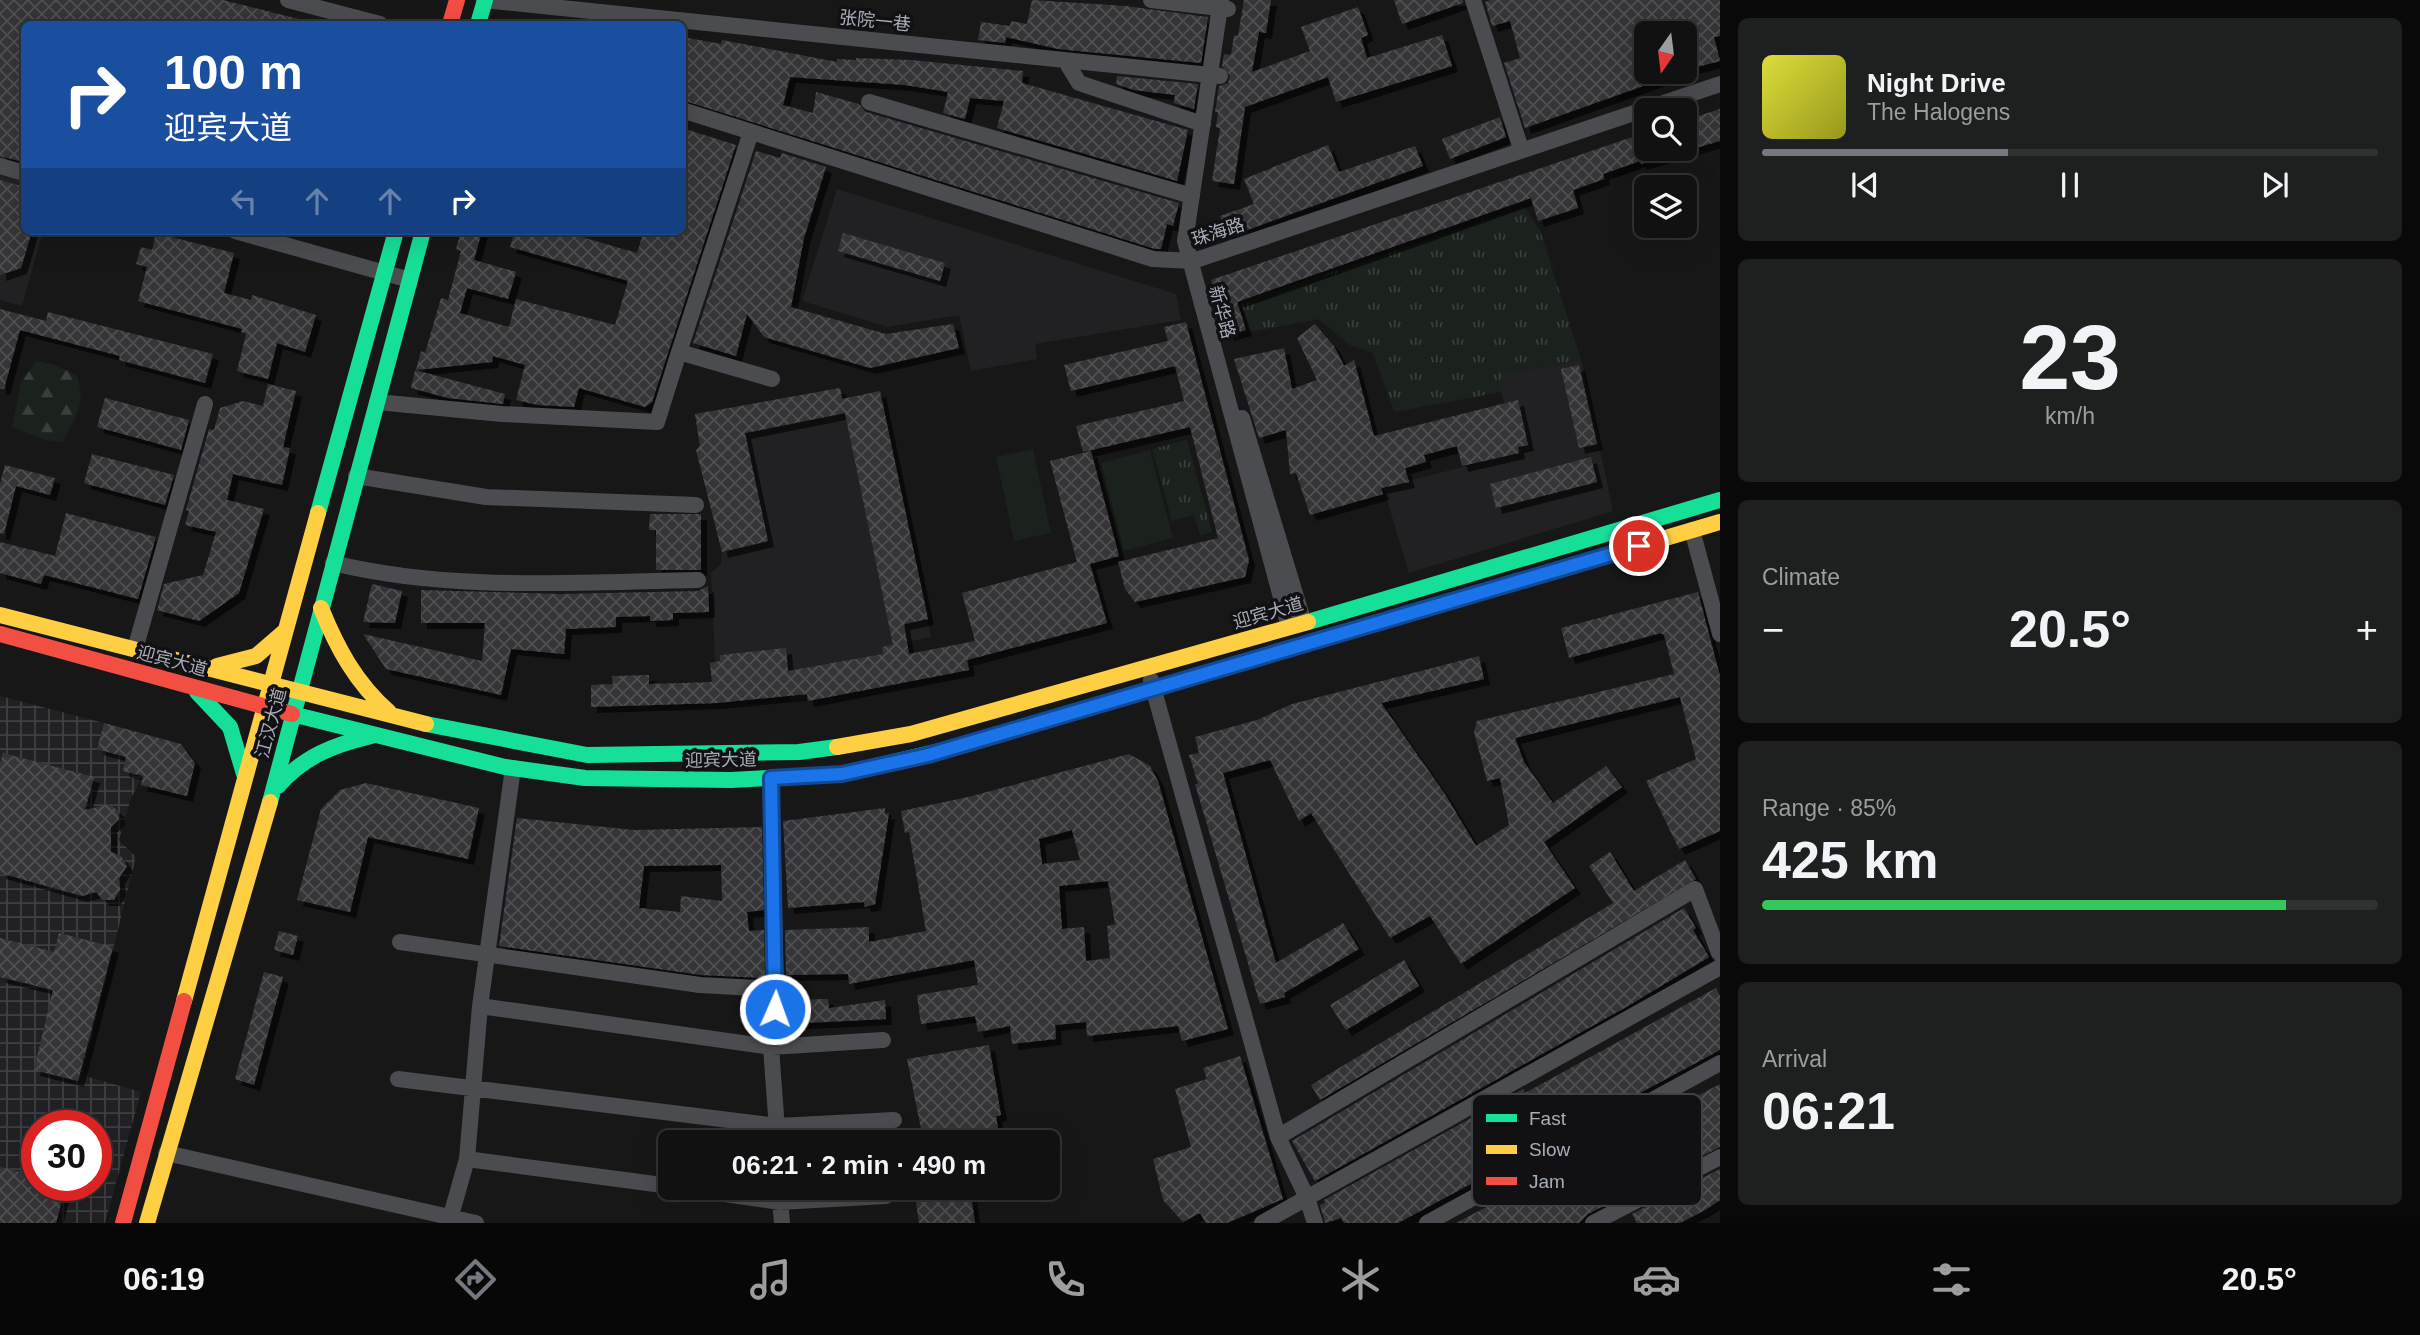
<!DOCTYPE html>
<meta charset="utf-8">
<style>
:root{--surface:#111;--page:#1e1f1f;--text:#f1f3f6;--muted:#9c9d9f;--line:#303131;--accent:#757880}
body{margin:0;font-family:Arial,"Noto Sans SC",sans-serif;background:var(--page);color:var(--text);height:100vh;display:flex;flex-direction:column;font-size:26px;white-space:nowrap}
*{box-sizing:border-box;margin:0}
p{font-size:23px;color:var(--muted)}
.icon{flex:none;width:38px;height:38px;fill:none;stroke:currentColor;stroke-width:2;stroke-linecap:round;stroke-linejoin:round}
.map{position:relative;flex:1;overflow:hidden}
.drawer{display:flex;flex-direction:column;gap:18px;padding:18px;background:#090909;width:700px}
.drawer>*{flex:none}
.guide{position:absolute;left:21px;top:21px;width:665px;height:214px;border-radius:10px;box-shadow:0 7px 28px #0002,0 0 0 2px var(--line);background:#1a4fa0;color:#fff;overflow:hidden}
.needle{width:46px;rotate:194deg}
.tools{position:absolute;left:1634px;top:21px;display:grid;gap:14px}
.tools a{display:grid;place-items:center;width:63px;height:63px;border-radius:10px;background:var(--surface);box-shadow:0 7px 28px #0002,0 0 0 2px var(--line);font-size:35px}
.speed{position:absolute;left:21px;top:1110px;display:flex;gap:14px;font-size:35px;font-weight:700;text-align:center}
.speed>*{display:grid;place-content:center;width:91px;height:91px;border-radius:50%;background:var(--surface);box-shadow:0 7px 28px #0002,0 0 0 2px var(--line);line-height:1}
.speed .limit{border:10px solid #d22;background:#fff;color:#111}
.pin{position:absolute;display:grid;place-items:center;width:60px;height:60px;color:#fff;margin:-30px;border:4px solid #fff;border-radius:50%;box-shadow:0 2px 7px #0007}
.me{position:absolute;width:77px;margin:-38px;rotate:2deg;stroke-linejoin:round;filter:drop-shadow(0 0 5px #0008)}
.turn{display:flex;align-items:center;gap:24px;height:147px;padding:0 28px;font-size:32px}
.turn .icon{width:91px;height:91px;stroke-width:2.5}
.turn b{display:block;font-size:49px;line-height:60px}
.lanes{display:flex;align-items:center;height:66px;padding:0 28px;background:#0003;justify-content:center;gap:35px;direction:ltr}
.lanes .off{opacity:.35}
.big{font-size:52px;font-weight:800;line-height:1.1}
.drawer .tile{flex:1;display:flex;flex-direction:column;justify-content:center;gap:10px;min-width:0;padding:0 24px;border-radius:10px;background:var(--page)}
.drawer .dial{align-items:center;gap:0}
.dial b{font-size:91px;line-height:1}
.song{display:flex;align-items:center;gap:21px}
.cover{width:84px;height:84px;border-radius:10px;background:linear-gradient(135deg,hsl(60 70% 55%),hsl(60 70% 35%))}
.played{height:7px;border-radius:4px;background:linear-gradient(90deg,var(--accent) 40%,var(--line) 40%)}
.keys{display:flex;justify-content:space-around;direction:ltr}
.heat{display:flex;justify-content:space-between;align-items:center;font-size:38px;direction:ltr}
.charge{height:10px;border-radius:5px;background:linear-gradient(90deg,#34c759 85%,var(--line) 0)}
.trip{position:absolute;left:658px;top:1130px;width:402px;height:70px;border-radius:10px;background:var(--surface);box-shadow:0 7px 28px #0002,0 0 0 2px var(--line);font-weight:800;line-height:70px;text-align:center}
.tab-bar{display:flex;height:112px;justify-content:space-around;align-items:center;background:#070707;color:var(--muted)}
.tab-bar .icon{width:49px;height:49px}
.tab-bar .on{color:var(--accent)}
.tab-bar b{font-size:32px;color:var(--text)}
main{display:flex;flex:1;min-height:0}
.map>svg:first-child{display:block}
.built{fill:#212124}
.industrial{fill:url(#industrial-grid);fill-rule:evenodd}
.grass{fill:url(#grass-tufts)}
.forest{fill:url(#forest-firs)}
.garden{fill:#1b211c}
.building{fill:url(#building-cross-hatch);fill-rule:evenodd;filter:url(#shadow)}
.lines{fill:none;stroke-linecap:round;stroke-linejoin:round}
.street{stroke:#4b4c50;stroke-width:16}
.fast{stroke:#16e098;stroke-width:16}
.slow{stroke:#ffcf43;stroke-width:16}
.jam{stroke:#f24e42;stroke-width:16}
.route-casing{stroke:#114b97;stroke-width:18}
.route{stroke:#1a73e8;stroke-width:12}
.labels{text-anchor:middle;dominant-baseline:central;stroke-width:7;stroke-linejoin:round;paint-order:stroke}
.street-label{font-size:18px;fill:#a8adb8;stroke:#111113}
.key{fill:#111113;stroke:#3e4045;stroke-width:2}
.key-label{font-size:19px;fill:#a8adb8}
</style>
<main>
<div class="map">
<svg width="1720" height="1223" viewBox="0 0 1720 1223">
<defs>
<pattern id="industrial-grid" width="8" height="8" patternUnits="userSpaceOnUse" patternTransform="scale(1.75)"><rect width="8" height="8" fill="#212124"/><path d="M0 4h8M4 0v8" fill="none" stroke="#3e3f42"/></pattern>
<pattern id="grass-tufts" width="24" height="20" patternUnits="userSpaceOnUse" patternTransform="scale(1.75)"><rect width="24" height="20" fill="#1b211c"/><path d="M3 7l-1-3M5 7V3M7 7l1-3M15 17l-1-3M17 17v-4M19 17l1-3" fill="none" stroke="#393f3b"/></pattern>
<pattern id="forest-firs" width="22" height="20" patternUnits="userSpaceOnUse" patternTransform="scale(1.75)"><rect width="22" height="20" fill="#1b211c"/><path d="M5 1l3.5 6h-7zM16 11l3.5 6h-7z" fill="#393f3b"/></pattern>
<pattern id="building-cross-hatch" width="8" height="8" patternUnits="userSpaceOnUse" patternTransform="scale(1.75)"><rect width="8" height="8" fill="#343537"/><path d="M0 0l8 8M0 8l8-8" fill="none" stroke="#4f5052"/></pattern>
<filter id="shadow"><feDropShadow dx="6" dy="6" stdDeviation="0" flood-color="#0009"/></filter>
</defs>
<rect width="100%" height="100%" fill="#171717"/>
<!-- built -->
<path class="built" d="M0 0H119L112 24H24V231H43L22 306 0 300Z
M837 189 1176 294 1181 320 1035 344 1037 359 971 371 959 315 888 327 802 301Z
M1581 360 1613 511 1409 573 1383 487 1519 453 1501 392V374Z
M840 388 842 399 880 391 931 637 907 642 910 659 880 664 884 687 791 702 786 648 720 655V662H715L711 573 721 564 722 552 696 450 700 446 695 414Z"/>
<!-- industrial -->
<path class="industrial" d="M0 696 104 723 97 749 126 757 123 771 143 776 131 798 119 840 136 857 82 1075 141 1092 105 1223H0ZM37 1125H96V1185H37Z"/>
<!-- grass -->
<path class="grass" d="M1524 207 1540 230 1581 360 1502 374 1501 392 1394 412 1373 353 1350 345 1318 319 1250 332 1240 303Z
M1187 440 1212 532 1200 535 1194 515 1172 521 1152 449Z"/>
<!-- forest -->
<path class="forest" d="M36 361 56 365 77 376C86 405 76 417 62 442L45 440 12 427 21 383Z"/>
<!-- garden -->
<path class="garden" d="M1033 449 1051 533 1014 541 996 457Z
M1150 450 1173 538 1124 551 1101 463Z"/>
<!-- building -->
<path class="building" d="M0 0H223L303 20V24H24V162L0 156Z
M1032 0 1126 6 1208 17 1201 63 1058 49 1006 37 1005 43 978 40 981 22 1010 26 1011 21 1027 24Z
M1244 0H1271L1266 33 1259 32 1252 72 1310 51 1301 27 1358 7 1368 35 1361 38 1367 58 1442 35 1452 66 1336 102 1328 77 1245 107 1234 184 1212 181 1220 128 1216 127 1218 112H1215L1219 86 1228 83 1230 76 1222 66 1224 54 1231 55 1234 35 1238 36Z
M1394 0H1463V3L1402 24Z
M1490 0H1720V36L1714 37 1720 61 1685 70V33H1647V72H1676L1677 74 1525 128 1504 63 1520 58 1510 21 1492 26 1485 2Z
M682 37 721 44 722 40 837 62V59L856 60V58L911 60 1023 71 1022 83 1188 130 1177 181 997 128 1004 101 970 98 965 119 943 113 948 92 905 85 790 77 783 105 813 113 816 92 859 104 866 112 1179 203 1173 226 1167 224 1161 249H1155L682 100Z
M1117 76 1198 84 1194 109 1174 103 1175 95 1134 90 1116 84Z
M1720 109V141L1685 151V120Z
M1500 117 1506 137 1450 159 1442 139Z
M682 128 736 145 652 402 645 407 579 388 574 407 538 405 516 400 525 365 493 356 492 362 416 370 421 351 425 353 441 298 448 300 461 251 456 249 461 231H482L474 260 516 272 508 299 467 288 460 313 509 327 516 299 615 325 628 281 510 247 515 231H561L637 253 644 231H682Z
M1647 132V149H1681L1682 152 1641 164 1640 161 1603 174 1604 179 1573 190 1578 208 1538 221 1531 198 1237 302 1246 330 1228 335 1211 280Z
M1328 145 1339 172 1415 146 1423 166 1228 237 1220 216 1254 204 1244 179Z
M756 151 780 158 782 153 826 167 804 238 791 307 886 334 953 324 959 348 870 368 764 337 747 314 736 356 693 343Z
M0 180 24 187V231H32L21 268 0 275Z
M156 233 234 253 224 293 251 300 252 295 316 315 305 352 277 343 268 379 237 371 246 334 241 332 242 329 138 301 147 267 136 264 141 247 152 250Z
M843 233 945 263 940 281 838 251Z
M0 309 46 321 48 312 213 354 205 383 119 360 120 356 20 330 4 389H0Z
M1186 322 1249 560 1245 577 1135 602 1125 589 1118 562 1218 538 1190 427 1083 452 1076 426 1184 401 1175 366 1071 391 1064 365 1168 341 1164 327Z
M1315 324 1334 346 1344 366 1354 360 1374 436 1518 400 1528 445 1518 447 1519 453 1462 466 1457 446 1424 455 1426 462 1405 468 1409 482 1381 488 1383 494 1310 515 1296 473 1290 474 1286 430 1259 438 1234 359 1284 348 1292 389 1317 380 1297 338Z
M1579 365 1597 444 1579 448 1561 369Z
M415 370 505 394 503 404 448 398 411 388Z
M268 384 296 391 283 447 290 448 282 485 233 474 227 500 264 509 239 593 199 621 157 610 164 584 203 575 216 532 185 525 189 511 186 510 209 429 214 430 220 408 243 401 263 406Z
M840 388 842 399 880 391 928 619 904 624 909 654 975 641 962 593 1077 562 1050 461 1091 451 1119 556 1090 564 1107 623 967 660 969 670 808 701 807 694 717 703 591 707V685L613 684 612 676 649 675V684L712 682 710 663 720 661V655L786 648 788 671 883 654 882 647 893 645 845 413 745 433 768 541 722 552 696 450 700 446 695 414Z
M105 398 189 420 181 450 97 427Z
M92 454 174 475 165 505 84 483Z
M1591 457 1597 482 1496 508 1490 484Z
M5 465 55 478 50 495 16 486 4 534 0 533V484Z
M66 513 156 537 138 599 44 575 41 584 0 573V542L55 556Z
M650 514H701V570H656V530H649Z
M372 584 402 591 395 623 363 622Z
M708 586 709 612 673 613V620L650 621V616L616 617V627L566 629 564 654 511 649 501 695 386 669 363 634 482 661 485 623H421V590L561 594 698 591Z
M1698 592 1720 676V831L1679 849 1646 781 1696 759 1680 697 1515 738 1524 762 1553 803 1606 766 1622 787 1544 842 1575 888 1461 964 1430 916 1390 938 1311 813 1299 821 1270 760 1223 773 1276 963 1343 923 1359 949 1284 993 1285 997 1260 1004 1195 784H1198L1189 755 1199 753 1195 737 1257 720 1292 704 1479 656 1484 679 1381 703 1445 794 1476 846 1509 825 1500 778 1487 781 1474 732 1477 721 1674 674 1664 635 1661 633 1569 658 1561 628Z
M104 723 181 744 195 763 187 796 141 785 143 776 123 771 126 757 97 749Z
M3 753 94 777 85 810 110 804 119 812V819L111 827V852L121 856 127 866 119 878 120 890 114 900H103L96 892 82 896 0 873V764Z
M1129 754 1150 766 1158 781 1228 1029 1182 1041 1178 1026 1087 1036 1086 1022 1055 1025 1056 1039 1012 1044 1010 1026 978 1032 975 1016 921 1024 917 995 978 985 974 960 849 984 848 974 786 975 785 930 869 927V942L926 931 909 832 905 833 901 811 968 797ZM1072 830 1080 860 1042 864 1039 839ZM1108 881 1115 924 1107 926 1110 958 1086 961 1084 927 1062 929 1059 886Z
M366 783 479 808 468 859 368 837 350 912 297 900 321 809 340 790Z
M885 808V814L889 813 875 904 865 907 864 902 788 908 783 821Z
M517 818 634 830 762 827 764 910 747 912 749 931 764 930 765 978 701 975 499 946ZM721 865 722 901 681 896 680 912 639 908 644 866Z
M1610 852 1634 891 1685 860 1696 879 1320 1100 1311 1085 1613 903 1589 866Z
M1684 908 1696 928 1693 930 1709 957 1628 1006 1315 1181 1292 1141Z
M279 931 298 936 293 955 274 950Z
M59 933 113 947 78 1081 34 1070 53 990 0 977V938L54 952Z
M1404 960 1419 986 1346 1030 1330 1005Z
M264 972 283 977 254 1085 235 1079Z
M1716 988 1720 996V1050L1398 1223H1344L1341 1218 1325 1223 1320 1205 1325 1203 1324 1200 1523 1089 1525 1093Z
M828 999 829 1008 885 1000 886 1019 785 1024 786 1000Z
M989 1045 1001 1115 996 1116 1000 1141 929 1143 927 1128 921 1129 907 1059Z
M1240 1056 1283 1199 1227 1223H1206L1200 1213 1183 1222 1163 1200 1153 1159 1191 1147 1175 1089 1207 1079 1203 1068Z
M1720 1084V1147L1588 1214 1579 1223H1456Z
M0 1167 37 1176V1185H66L56 1223H0Z
M1720 1169V1200L1705 1210 1680 1223H1637L1632 1214Z
M914 1188H970L975 1223H919Z"/>
<g class="lines">
<!-- street -->
<path class="street" d="M288 0 380 24
M484 0 1220 76
M1151 0 1228 9
M1221 0 1185 241 1289 627
M1473 0 1521 149
M1068 65 1079 83 1203 124
M869 102 1192 196
M682 110 1153 259 1193 261 1720 84
M751 132 679 352 772 379
M0 166 24 173
M235 231 410 280
M377 402 502 414 657 422 679 352
M1242 418 1304 623
M356 476 486 497 696 505
M1692 530 1720 634
M333 563C451 592 577 582 698 580
M135 649 205 404
M1151 680 1278 1137 1307 1198 1315 1223
M771 778 776 989 771 1047 778 1143
M400 942 700 985 776 989
M480 1006 771 1047 883 1040
M398 1079 777 1126 894 1120
M1278 1137 1695 889 1719 953
M166 1153 476 1223
M467 1159 670 1186
M683 1188 780 1202 886 1196
M779 1188 782 1223
M450 1219 467 1159 480 1006 513 768
M1262 1223 1720 967
M1427 1223 1720 1063
M1593 1223 1720 1157"/>
<!-- fast -->
<path class="fast" d="M478 24 485 0
M318 513 396 231
M1308 622 1720 500
M1200 675 1564 568
M197 692 230 727 244 774
M292 714 505 767 585 778 731 780 842 774 961 746
M426 724 587 755 799 752 837 747
M278 786C304 756 334 745 371 736
M270 802 423 231"/>
<!-- slow -->
<path class="slow" d="M1564 568 1720 522
M321 608C337 648 356 683 389 712
M0 615 426 724
M217 666 256 656 285 631
M837 747 911 734 1308 622
M184 1001 318 513
M147 1223 270 802"/>
<!-- jam -->
<path class="jam" d="M450 24 457 0
M0 634 292 714
M961 746 1200 675
M123 1223 184 1001"/>
</g>
<g class="lines">
<!-- route casing -->
<g class="route-casing">
<path id="route" d="M775 1009 771 778 842 774 928 755 1639 546"/>
</g>
<!-- route -->
<use href="#route" class="route"/>
</g>
<g class="labels">
<!-- street labels -->
<g class="street-label">
<text transform="translate(875 21) rotate(6)">张院一巷</text>
<text transform="translate(1218 232) rotate(-18)">珠海路</text>
<text transform="translate(1222 312) rotate(75)">新华路</text>
<text transform="translate(1268 613) rotate(-16)">迎宾大道</text>
<text transform="translate(172 661) rotate(15)">迎宾大道</text>
<text transform="translate(271 723) rotate(-75)">江汉大道</text>
<text transform="translate(721 760) rotate(-1)">迎宾大道</text>
</g>
</g>
<!-- legend -->
<rect x="1472" y="1094" width="230" height="112" rx="10" class="key"/>
<rect x="1486" y="1114" width="31" height="8" fill="#16e098"/>
<rect x="1486" y="1145" width="31" height="9" fill="#ffcf43"/>
<rect x="1486" y="1177" width="31" height="8" fill="#f24e42"/>
<g class="key-label">
<text x="1529" y="1125">Fast</text>
<text x="1529" y="1156">Slow</text>
<text x="1529" y="1188">Jam</text>
</g>
</svg>
<div class="tools">
<a><svg class="needle" viewBox="-14 -14 28 28"><path d="M0-13l5 13h-10z" fill="#e53935"/><path d="M0 13l5-13h-10z" fill="#9c9d9f"/></svg></a>
<a><svg class="icon" aria-label="search" viewBox="0 0 24 24"><circle cx="10" cy="10" r="6"/><path d="M15 15l6 6"/></svg></a>
<a><svg class="icon" aria-label="layers" viewBox="0 0 24 24"><path d="M12 4l9 5-9 5-9-5zM3 14l9 5 9-5"/></svg></a>
</div>
<div class="speed"><div class="limit">30</div></div>
<div class="pin" style="left:1639px;top:546px;background:#d93025"><svg class="icon" aria-label="arrive" viewBox="0 0 24 24"><path d="M6 21V4h12l-3 4 3 4H6"/></svg></div>
<svg class="me" style="left:775px;top:1009px" viewBox="-20 -20 40 40"><circle r="17" fill="#1a73e8" stroke="#fff" stroke-width="3"/><path d="M0-11L8 9 0 5-8 9z" fill="#fff"/></svg>
<div class="trip">06:21 · 2 min · 490 m</div>
<div class="guide">
<div class="turn"><svg class="icon" aria-label="right" viewBox="0 0 24 24"><path d="M7 20v-9h11M14 6l5 5-5 5"/></svg><div><b>100 m</b>迎宾大道</div></div>
<div class="lanes"><svg class="icon off" aria-label="left" viewBox="0 0 24 24"><path d="M17 20v-9H6M10 6l-5 5 5 5"/></svg><svg class="icon off" aria-label="ahead" viewBox="0 0 24 24"><path d="M12 20V5M6 11l6-6 6 6"/></svg><svg class="icon off" aria-label="ahead" viewBox="0 0 24 24"><path d="M12 20V5M6 11l6-6 6 6"/></svg><svg class="icon" aria-label="right" viewBox="0 0 24 24"><path d="M7 20v-9h11M14 6l5 5-5 5"/></svg></div>
</div>
</div>
<section class="drawer">
<div class="tile">
<div class="song"><i class="cover"></i><div><b>Night Drive</b><p>The Halogens</p></div></div>
<div class="played"></div>
<div class="keys"><svg class="icon" aria-label="previous" viewBox="0 0 24 24"><path d="M18 5L8 12l10 7zM5 5v14"/></svg><svg class="icon" aria-label="pause" viewBox="0 0 24 24"><path d="M8 5v14M16 5v14"/></svg><svg class="icon" aria-label="next" viewBox="0 0 24 24"><path d="M6 5l10 7-10 7zM19 5v14"/></svg></div>
</div>
<div class="tile dial"><b>23</b><p>km/h</p></div>
<div class="tile"><p>Climate</p>
<div class="heat"><a>−</a><b class="big">20.5°</b><a>+</a></div>
</div>
<div class="tile"><p>Range · 85%</p><b class="big">425 km</b><div class="charge"></div></div>
<div class="tile"><p>Arrival</p><b class="big">06:21</b></div>
</section>
</main>
<nav class="tab-bar">
<b>06:19</b>
<svg class="icon on" aria-label="directions" viewBox="0 0 24 24"><path d="M12 3l9 9-9 9-9-9zM9 14v-3h6M13 9l2 2-2 2"/></svg>
<svg class="icon" aria-label="music" viewBox="0 0 24 24"><path d="M9 18V5l10-2v13"/><circle cx="6" cy="18" r="3"/><circle cx="16" cy="16" r="3"/></svg>
<svg class="icon" aria-label="phone" viewBox="0 0 24 24"><path d="M5 4h4l2 5-3 2q2 4 5 5l2-3 5 2v4C11 20 4 13 5 4z"/></svg>
<svg class="icon" aria-label="climate" viewBox="0 0 24 24"><path d="M12 3v18M4 7l16 10M4 17L20 7"/></svg>
<svg class="icon" aria-label="car" viewBox="0 0 24 24"><path d="M5 17H2v-5l4-1 3-4h7l3 4 3 1v5h-3M9 17h6M6 11h13"/><circle cx="7" cy="17" r="2"/><circle cx="17" cy="17" r="2"/></svg>
<svg class="icon" aria-label="filters" viewBox="0 0 24 24"><path d="M4 7h16M4 17h16"/><circle cx="9" cy="7" r="2"/><circle cx="15" cy="17" r="2"/></svg>
<b>20.5°</b>
</nav>
